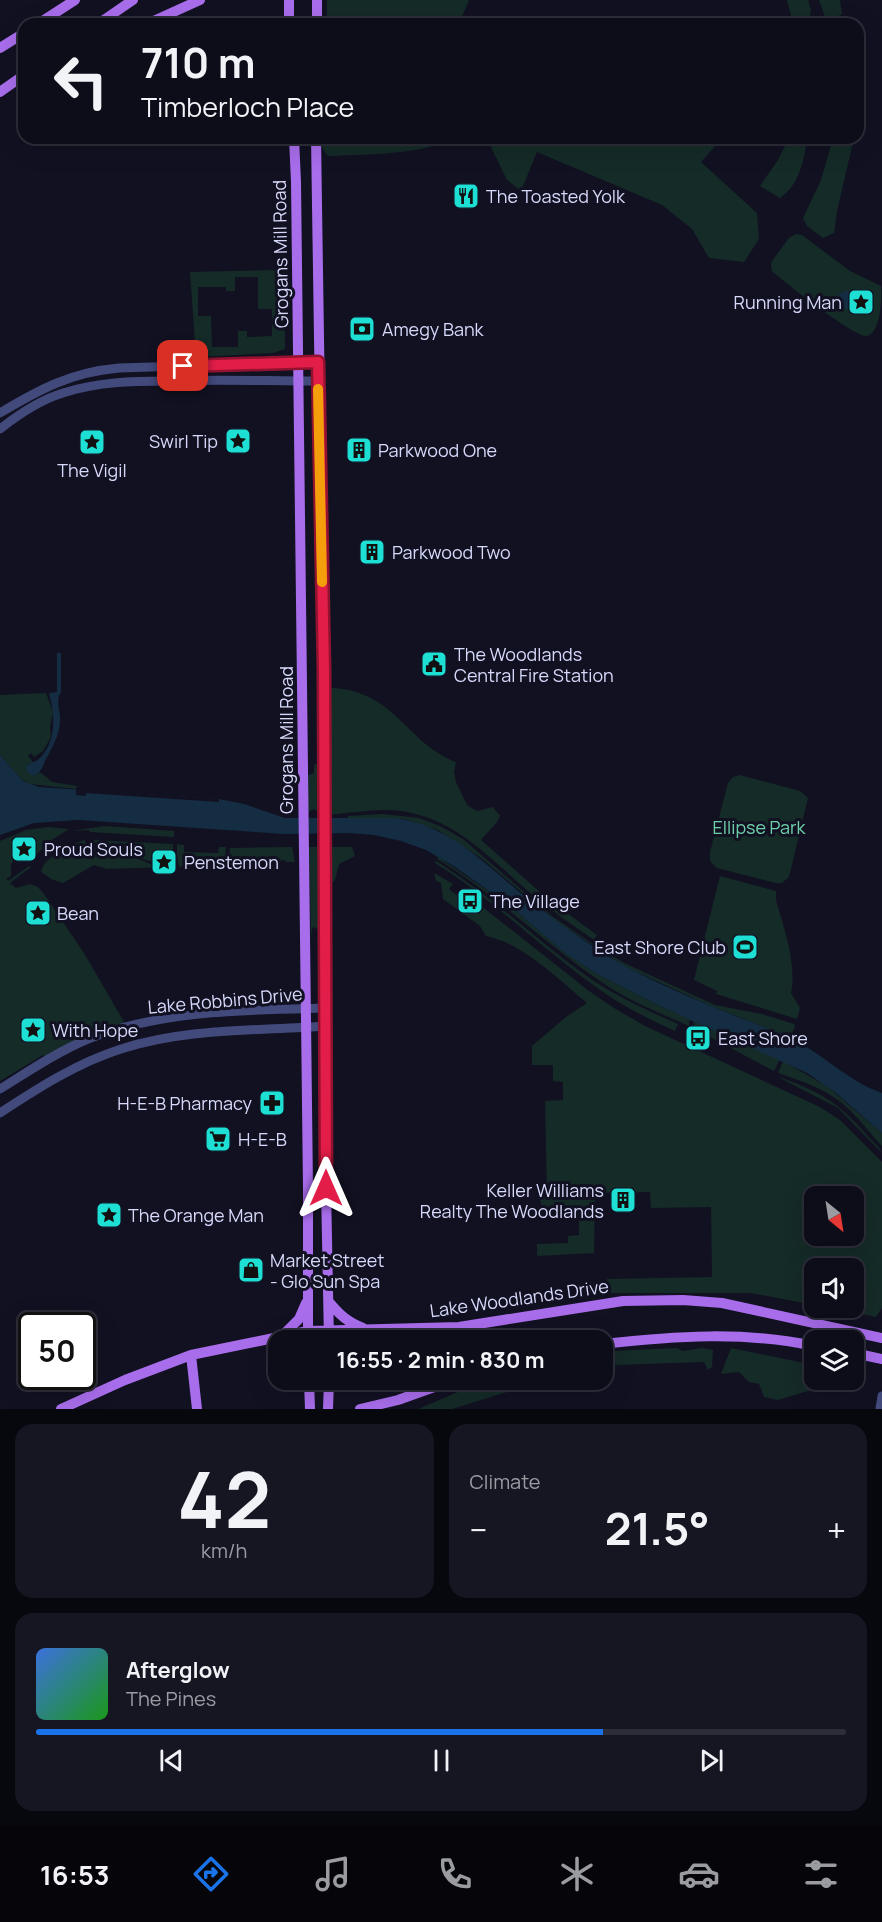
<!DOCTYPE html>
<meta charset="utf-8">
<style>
:root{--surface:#0d0d1a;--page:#161623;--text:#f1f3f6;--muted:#9a9ca2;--line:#2d2d39;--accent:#1a73e8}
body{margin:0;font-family:Manrope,sans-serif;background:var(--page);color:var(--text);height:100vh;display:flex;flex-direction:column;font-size:22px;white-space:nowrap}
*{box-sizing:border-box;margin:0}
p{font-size:20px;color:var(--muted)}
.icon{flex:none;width:33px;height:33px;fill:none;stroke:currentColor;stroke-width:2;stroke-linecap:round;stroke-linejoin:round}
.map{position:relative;height:1409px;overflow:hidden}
.sheet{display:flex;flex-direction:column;gap:15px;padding:15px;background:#07070e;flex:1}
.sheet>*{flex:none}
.hud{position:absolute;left:18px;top:18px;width:846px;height:126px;border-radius:18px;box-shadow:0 6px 24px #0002,0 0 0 2px var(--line);background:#0d0d1a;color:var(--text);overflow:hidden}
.needle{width:39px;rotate:150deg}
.fabs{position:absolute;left:804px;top:1186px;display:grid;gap:12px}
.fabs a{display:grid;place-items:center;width:60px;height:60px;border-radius:12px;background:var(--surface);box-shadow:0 6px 24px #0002,0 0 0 2px var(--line);font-size:30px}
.speed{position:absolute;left:18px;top:1312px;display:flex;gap:12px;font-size:30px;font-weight:700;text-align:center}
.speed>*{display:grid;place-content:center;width:78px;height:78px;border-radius:50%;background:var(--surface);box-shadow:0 6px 24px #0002,0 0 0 2px var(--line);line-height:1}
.speed .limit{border:3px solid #111;border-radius:9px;background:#fff;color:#111}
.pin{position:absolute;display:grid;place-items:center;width:51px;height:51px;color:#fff;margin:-26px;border-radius:12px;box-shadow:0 3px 9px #0006}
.me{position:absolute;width:66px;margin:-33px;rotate:0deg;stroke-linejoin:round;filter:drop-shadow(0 0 4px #0008)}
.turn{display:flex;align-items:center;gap:21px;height:126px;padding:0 24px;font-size:27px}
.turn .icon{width:78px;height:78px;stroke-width:2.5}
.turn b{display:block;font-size:42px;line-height:51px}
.big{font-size:45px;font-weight:700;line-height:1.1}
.sheet .card{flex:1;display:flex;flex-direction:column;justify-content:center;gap:9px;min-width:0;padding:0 21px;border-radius:18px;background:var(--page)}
.sheet .dial{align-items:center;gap:0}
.dial b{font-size:78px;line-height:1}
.song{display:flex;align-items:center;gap:18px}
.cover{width:72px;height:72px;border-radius:9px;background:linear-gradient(135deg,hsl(220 70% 55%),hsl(120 70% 35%))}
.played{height:6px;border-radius:3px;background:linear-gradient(90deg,var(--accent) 70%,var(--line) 70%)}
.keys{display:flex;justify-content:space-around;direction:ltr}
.heat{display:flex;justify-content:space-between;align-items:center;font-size:33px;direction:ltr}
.sheet .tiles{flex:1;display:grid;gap:15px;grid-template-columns:1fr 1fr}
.card:last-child{grid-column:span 2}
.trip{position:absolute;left:268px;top:1330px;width:345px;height:60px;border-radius:18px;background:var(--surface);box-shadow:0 6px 24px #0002,0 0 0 2px var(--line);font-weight:700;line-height:60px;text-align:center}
.menu{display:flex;height:96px;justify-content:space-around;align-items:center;background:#05050a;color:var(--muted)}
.menu .icon{width:42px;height:42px}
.menu .selected{color:var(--accent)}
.menu b{font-size:27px;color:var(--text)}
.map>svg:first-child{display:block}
.green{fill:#152b27;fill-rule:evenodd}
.water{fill:#142d42}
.pier{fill:#112}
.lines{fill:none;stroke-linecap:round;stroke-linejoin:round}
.minor{stroke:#42497b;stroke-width:9}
.major{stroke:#a86deb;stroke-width:10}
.route-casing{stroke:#92132f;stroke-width:15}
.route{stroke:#e11d48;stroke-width:10}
.slow{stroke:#f59e0b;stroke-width:10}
.labels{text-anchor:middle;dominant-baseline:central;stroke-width:6;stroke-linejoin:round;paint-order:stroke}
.poi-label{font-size:18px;fill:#d7d9fa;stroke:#112;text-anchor:start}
.street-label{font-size:18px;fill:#d7d9fa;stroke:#112}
.park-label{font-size:18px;fill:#6dd0a8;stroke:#112}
</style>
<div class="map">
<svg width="882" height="1409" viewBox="0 0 882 1409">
<rect width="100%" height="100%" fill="#112"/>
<!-- green -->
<path class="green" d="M327 0H469L459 24H327Z
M787 0H808L811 10 809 20 799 24 793 23Z
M819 0H840L842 14 833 19 825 17Z
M320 138H455V139C414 155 372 154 328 156L322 148Z
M502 138H719L716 145 701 162 757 213 759 239 744 262 709 258 692 229 662 205 537 152 521 191 507 180 490 145Z
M789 138H807V141C803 163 799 185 780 198L760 186 778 160Z
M833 138H854L837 211 834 233 823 238 807 226 803 218 821 180Z
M279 189 284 214 285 349 273 353 196 357 190 272 277 270 282 247ZM235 277H258V309H272V336L247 337V331H238V347H212L211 316H198V287H226V291H235Z
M796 234 802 235 850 271 881 286C882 297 881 335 866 336 853 336 784 282 772 271L771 265 772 261 789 238Z
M333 688C396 692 406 743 456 762L454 773 456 782 467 805 477 811 493 807 500 816 497 822 481 840 549 900 597 935 594 940C574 926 553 912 535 897 493 862 458 819 401 811 378 808 352 813 328 815V689Z
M46 693 53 712 50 727 51 737 43 751 34 757 31 753 28 756 33 762 27 765 33 776 40 772 52 782 77 786 76 789 29 784 21 779 0 755V695Z
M317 763 318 812 314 809 308 812 307 776 314 773V765Z
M740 775 800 791 808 798 789 877 782 883H776L717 868 710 861V852L728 783 733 777Z
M383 814 419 818 440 826 463 839 552 916 593 944 624 963 715 1005 762 1014 794 1024 795 1027 790 1037 711 1006 626 967 556 921 481 858 438 830 404 819 348 818V816Z
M105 826 174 831V837L90 832 89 830 72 831Z
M48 827 69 829 50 841 37 854 27 846 22 847 23 850 16 853 11 865V876L6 879 8 881 29 866 31 867 10 883 16 888 30 884 38 887 44 894 84 953 127 1027 46 1060 43 1055 0 1081V841L26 830Z
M85 840 86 843 120 851 150 864 169 867 107 869 94 865 63 883 51 879 41 872C43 858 72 843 85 840Z
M93 840 173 844V855L175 865C146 865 121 848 93 842Z
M177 844 184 845V852L218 853 219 847H226L225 859 179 867 177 855Z
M292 847 295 862H286L285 860 278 861 277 863 229 859 230 848Z
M309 847H319L320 950 318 930 315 927 312 928 311 939Z
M328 847H352L355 856 339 864 335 880 330 885Z
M438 857 510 906 565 953 595 973 658 1005 780 1059 774 1071 693 1028 694 1023 692 1020 689 1021V1026C660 1013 629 1001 603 983 546 945 496 894 437 859Z
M436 861C485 891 532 936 581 972 611 994 644 1009 678 1024L675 1031C651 1020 628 1009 606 994 547 954 496 901 435 863Z
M434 873 453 884 449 889 476 910 480 905 589 991 614 1008 645 1026 820 1107 840 1120 882 1162V1308L876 1317 832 1308H854V1269H814V1305L751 1293H609L605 1290 607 1279 712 1277 711 1207 651 1208 650 1192 595 1193 594 1253 537 1256V1244L568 1243V1236L579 1235V1217L575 1216V1208L542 1209 540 1198 547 1197 545 1101 563 1100V1082L553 1081V1065H532V1046L566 1017 587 1003C559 980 522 943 486 936L480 926 443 899 441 883 436 881ZM814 1197H854V1236H814Z
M720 876 776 891V900C784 929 797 963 791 993L800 1008 797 1019 716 994 717 991 694 980Z
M783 1061 828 1087 882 1133V1146C869 1132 857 1116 843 1104 824 1088 801 1081 778 1073Z
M776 1076C819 1091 837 1101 867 1135 872 1141 879 1146 882 1153L838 1108Z
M677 1348 682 1351 702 1348 713 1350 712 1367 708 1370 704 1362 615 1365 610 1371 608 1368 607 1357 612 1351Z
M731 1348 814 1365V1380H844L778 1400 764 1397 759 1384 749 1382 739 1372 721 1374Z
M486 1380H545L452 1409H418Z"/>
<!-- water -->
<path class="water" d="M857 290C866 293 872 298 870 308L865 312 846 309 837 301 838 295 845 291Z
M57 653H61V692C56 699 59 707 60 716 61 734 53 746 45 761 42 768 41 773 33 776L27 772 26 766C30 763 35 762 39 759 57 742 55 714 49 693L57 692Z
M0 755 23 781 39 787 219 799 244 804 285 818H395C448 825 482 861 522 894 544 912 567 929 591 945 636 976 688 996 738 1017 756 1024 775 1030 793 1039 824 1055 848 1081 882 1093V1133L836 1093 807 1073 658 1005 595 973 565 953 510 906 455 867 426 850 401 841 374 835 348 833 285 834 78 820 34 823 0 835Z"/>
<!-- pier -->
<path class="pier" d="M76 789 219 799V802L86 793V796L76 795Z"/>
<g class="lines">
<!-- minor -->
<path class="minor" d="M0 413C40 389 72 372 119 368L318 362
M0 429C19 414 40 400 63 393 97 382 132 381 167 381 218 379 268 381 318 381
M0 1089C29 1071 57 1052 88 1039 162 1010 247 1010 325 1008
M0 1113C38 1088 77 1063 121 1049 186 1028 258 1031 325 1026
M880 1409 882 1396"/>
<!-- major -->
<path class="major" d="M289 0V24
M38 24 75 0
M98 24 133 0
M147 24 200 0
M317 24V0
M0 48 24 33
M0 92 24 75
M294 138 296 182 308 1188V1341
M316 138 324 670 326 1188 329 1341
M329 1302C339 1314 347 1322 363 1328
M282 1336 299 1319 306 1303
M603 1344C673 1336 746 1331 814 1346
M854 1353 882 1359
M191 1355 197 1409
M309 1380 310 1409
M61 1409 125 1380 191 1355 308 1331 459 1327 623 1301 683 1300 722 1303 882 1338
M328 1409 329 1380
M360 1409 398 1400 454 1380"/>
</g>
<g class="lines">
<!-- route casing -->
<g class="route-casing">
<path id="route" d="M183 366 318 362 324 670 326 1188"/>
</g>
<!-- route -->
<use href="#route" class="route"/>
<!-- slow -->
<path class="slow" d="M318 389 322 582"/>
</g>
<!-- icons -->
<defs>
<g id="restaurant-square" transform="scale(1.35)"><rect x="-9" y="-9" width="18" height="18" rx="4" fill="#1edfd3" stroke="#112"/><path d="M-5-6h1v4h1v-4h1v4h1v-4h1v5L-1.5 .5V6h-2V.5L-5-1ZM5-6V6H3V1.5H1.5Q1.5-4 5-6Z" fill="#111"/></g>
<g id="sight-square" transform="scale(1.35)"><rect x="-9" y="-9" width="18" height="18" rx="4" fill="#1edfd3" stroke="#112"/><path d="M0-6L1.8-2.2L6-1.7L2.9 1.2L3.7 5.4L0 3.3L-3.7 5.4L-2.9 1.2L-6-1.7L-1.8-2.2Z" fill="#111"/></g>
<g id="bank-square" transform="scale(1.35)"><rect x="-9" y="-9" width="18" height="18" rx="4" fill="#1edfd3" stroke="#112"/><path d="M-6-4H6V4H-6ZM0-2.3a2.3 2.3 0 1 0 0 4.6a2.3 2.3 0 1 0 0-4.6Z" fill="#111"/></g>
<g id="building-square" transform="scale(1.35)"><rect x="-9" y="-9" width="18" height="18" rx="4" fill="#1edfd3" stroke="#112"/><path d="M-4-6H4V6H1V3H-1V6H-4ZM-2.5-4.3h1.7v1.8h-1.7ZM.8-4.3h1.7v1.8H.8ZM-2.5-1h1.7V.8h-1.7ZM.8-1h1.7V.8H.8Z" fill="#111"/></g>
<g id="civic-square" transform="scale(1.35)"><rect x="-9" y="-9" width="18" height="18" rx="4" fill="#1edfd3" stroke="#112"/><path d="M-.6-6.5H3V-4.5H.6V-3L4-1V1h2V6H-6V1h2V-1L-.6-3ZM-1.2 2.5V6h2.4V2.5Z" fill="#111"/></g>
<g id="bus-square" transform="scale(1.35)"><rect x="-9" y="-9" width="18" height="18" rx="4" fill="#1edfd3" stroke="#112"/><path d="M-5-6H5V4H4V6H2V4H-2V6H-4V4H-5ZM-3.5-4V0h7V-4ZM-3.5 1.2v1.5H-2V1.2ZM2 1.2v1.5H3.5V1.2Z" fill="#111"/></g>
<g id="stadium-square" transform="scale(1.35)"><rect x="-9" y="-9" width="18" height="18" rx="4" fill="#1edfd3" stroke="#112"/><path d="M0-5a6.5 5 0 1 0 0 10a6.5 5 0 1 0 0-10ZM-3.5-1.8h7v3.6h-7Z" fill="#111"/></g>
<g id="pharmacy-square" transform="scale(1.35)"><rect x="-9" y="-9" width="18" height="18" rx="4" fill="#1edfd3" stroke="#112"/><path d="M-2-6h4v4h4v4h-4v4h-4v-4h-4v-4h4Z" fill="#111"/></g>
<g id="supermarket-square" transform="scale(1.35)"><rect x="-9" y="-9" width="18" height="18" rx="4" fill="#1edfd3" stroke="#112"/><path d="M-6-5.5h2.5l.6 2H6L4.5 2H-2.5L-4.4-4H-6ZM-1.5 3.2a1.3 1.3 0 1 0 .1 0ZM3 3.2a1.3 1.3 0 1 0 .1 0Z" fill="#111"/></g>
<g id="shop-square" transform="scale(1.35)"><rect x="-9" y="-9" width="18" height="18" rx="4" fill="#1edfd3" stroke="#112"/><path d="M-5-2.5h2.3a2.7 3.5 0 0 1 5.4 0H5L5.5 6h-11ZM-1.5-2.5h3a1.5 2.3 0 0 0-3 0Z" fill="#111"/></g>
</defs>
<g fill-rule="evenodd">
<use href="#restaurant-square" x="466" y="196"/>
<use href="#sight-square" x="861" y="302"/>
<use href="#bank-square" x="362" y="329"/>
<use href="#sight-square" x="238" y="441"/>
<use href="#sight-square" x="92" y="442"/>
<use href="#building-square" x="359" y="450"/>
<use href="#building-square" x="372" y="552"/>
<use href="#civic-square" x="434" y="664"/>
<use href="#sight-square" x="24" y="849"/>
<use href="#sight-square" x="164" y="862"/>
<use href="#bus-square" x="470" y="901"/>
<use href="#sight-square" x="38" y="913"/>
<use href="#stadium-square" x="745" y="947"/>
<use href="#sight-square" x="33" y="1030"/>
<use href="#bus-square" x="698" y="1038"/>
<use href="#pharmacy-square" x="272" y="1103"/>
<use href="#supermarket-square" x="218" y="1139"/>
<use href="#building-square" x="623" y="1200"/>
<use href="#sight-square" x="109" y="1215"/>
<use href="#shop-square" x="251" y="1270"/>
</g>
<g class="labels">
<!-- poi labels -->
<g class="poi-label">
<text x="486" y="196">The Toasted Yolk</text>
<text x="842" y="302" text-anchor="end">Running Man</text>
<text x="382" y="329">Amegy Bank</text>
<text x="218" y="441" text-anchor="end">Swirl Tip</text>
<text x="378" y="450">Parkwood One</text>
<text x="92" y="470" text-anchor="middle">The Vigil</text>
<text x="392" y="552">Parkwood Two</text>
<text x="454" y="654">The Woodlands<tspan x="454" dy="21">Central Fire Station</tspan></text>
<text x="44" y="849">Proud Souls</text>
<text x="184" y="862">Penstemon</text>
<text x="490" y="901">The Village</text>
<text x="57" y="913">Bean</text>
<text x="726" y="947" text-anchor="end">East Shore Club</text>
<text x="52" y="1030">With Hope</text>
<text x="718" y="1038">East Shore</text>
<text x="252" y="1103" text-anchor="end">H-E-B Pharmacy</text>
<text x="238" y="1139">H-E-B</text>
<text x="604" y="1190" text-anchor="end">Keller Williams<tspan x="604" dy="21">Realty The Woodlands</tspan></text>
<text x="128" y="1215">The Orange Man</text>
<text x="270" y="1260">Market Street<tspan x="270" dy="21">- Glo Sun Spa</tspan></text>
</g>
<!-- street labels -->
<g class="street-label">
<text transform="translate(280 254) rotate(-91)">Grogans Mill Road</text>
<text transform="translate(286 740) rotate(-90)">Grogans Mill Road</text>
<text transform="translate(225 1000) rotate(-5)">Lake Robbins Drive</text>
<text transform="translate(519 1298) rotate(-8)">Lake Woodlands Drive</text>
</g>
<!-- park labels -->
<g class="park-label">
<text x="759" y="827">Ellipse Park</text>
</g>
</g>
</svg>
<div class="fabs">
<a><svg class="needle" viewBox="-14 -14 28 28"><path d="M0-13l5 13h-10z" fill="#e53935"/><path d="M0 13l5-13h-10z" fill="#9a9ca2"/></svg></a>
<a><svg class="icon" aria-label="sound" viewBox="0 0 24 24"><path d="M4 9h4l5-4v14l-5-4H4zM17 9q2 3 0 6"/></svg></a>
<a><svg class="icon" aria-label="layers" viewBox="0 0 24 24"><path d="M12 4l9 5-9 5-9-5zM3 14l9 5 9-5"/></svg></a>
</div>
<div class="speed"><div class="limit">50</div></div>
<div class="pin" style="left:183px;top:366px;background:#d93025"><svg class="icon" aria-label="arrive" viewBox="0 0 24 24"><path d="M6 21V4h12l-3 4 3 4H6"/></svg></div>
<svg class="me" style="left:326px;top:1188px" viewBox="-20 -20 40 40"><path d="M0-17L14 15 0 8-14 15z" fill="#e11d48" stroke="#fff" stroke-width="4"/></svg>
<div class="trip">16:55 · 2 min · 830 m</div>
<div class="hud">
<div class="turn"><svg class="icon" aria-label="left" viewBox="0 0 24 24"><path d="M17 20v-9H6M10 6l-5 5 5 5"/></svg><div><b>710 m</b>Timberloch Place</div></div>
</div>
</div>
<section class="sheet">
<div class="tiles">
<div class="card dial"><b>42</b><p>km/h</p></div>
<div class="card"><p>Climate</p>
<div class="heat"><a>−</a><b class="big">21.5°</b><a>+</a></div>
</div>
<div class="card">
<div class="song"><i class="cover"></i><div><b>Afterglow</b><p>The Pines</p></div></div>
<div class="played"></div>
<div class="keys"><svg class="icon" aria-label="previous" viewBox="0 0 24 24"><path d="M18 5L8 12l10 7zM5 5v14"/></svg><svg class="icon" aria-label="pause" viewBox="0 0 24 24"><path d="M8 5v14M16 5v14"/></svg><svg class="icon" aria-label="next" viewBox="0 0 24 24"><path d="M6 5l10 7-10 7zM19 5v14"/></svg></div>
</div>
</div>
</section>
<nav class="menu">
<b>16:53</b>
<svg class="icon selected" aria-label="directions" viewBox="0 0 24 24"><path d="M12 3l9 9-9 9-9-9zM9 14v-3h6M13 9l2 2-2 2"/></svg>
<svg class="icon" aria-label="music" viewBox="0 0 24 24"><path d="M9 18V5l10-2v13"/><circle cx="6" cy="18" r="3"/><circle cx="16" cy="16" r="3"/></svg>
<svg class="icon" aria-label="phone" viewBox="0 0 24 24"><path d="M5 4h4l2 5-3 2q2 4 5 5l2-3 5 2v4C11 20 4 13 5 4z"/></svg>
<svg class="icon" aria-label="climate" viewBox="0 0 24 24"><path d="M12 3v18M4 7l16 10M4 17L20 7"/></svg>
<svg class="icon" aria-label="car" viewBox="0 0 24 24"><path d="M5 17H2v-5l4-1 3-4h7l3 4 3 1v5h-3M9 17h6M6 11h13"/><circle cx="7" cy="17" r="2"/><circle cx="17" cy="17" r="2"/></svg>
<svg class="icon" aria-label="filters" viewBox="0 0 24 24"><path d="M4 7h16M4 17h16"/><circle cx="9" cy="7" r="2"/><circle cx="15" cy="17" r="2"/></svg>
</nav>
